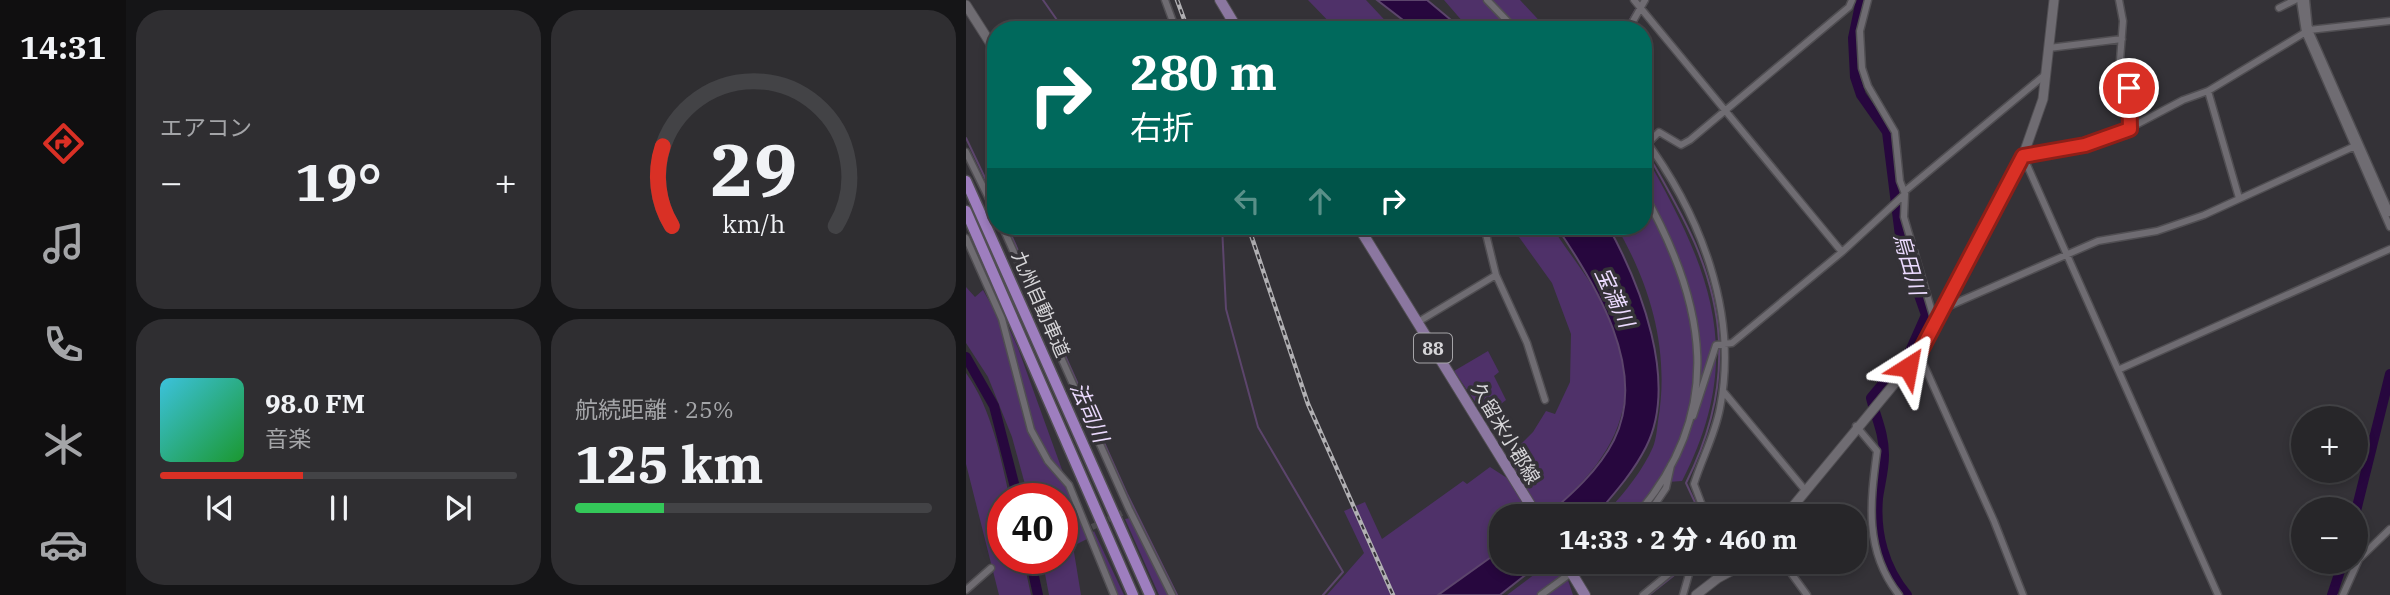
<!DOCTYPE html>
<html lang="ja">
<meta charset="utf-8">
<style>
:root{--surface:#272629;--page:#2f2e31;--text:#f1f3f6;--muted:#a4a5a8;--line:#434346;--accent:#d93025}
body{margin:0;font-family:"IBM Plex Serif","Noto Sans JP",serif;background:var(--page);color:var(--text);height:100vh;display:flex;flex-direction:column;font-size:26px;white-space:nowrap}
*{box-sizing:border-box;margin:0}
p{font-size:23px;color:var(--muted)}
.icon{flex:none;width:38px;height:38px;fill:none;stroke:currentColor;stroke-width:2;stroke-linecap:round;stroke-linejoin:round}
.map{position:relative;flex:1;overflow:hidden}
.details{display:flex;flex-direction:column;gap:10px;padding:10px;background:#151517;width:840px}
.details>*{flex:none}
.banner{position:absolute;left:21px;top:21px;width:665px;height:214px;border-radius:28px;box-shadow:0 4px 10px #0003,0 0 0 2px var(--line);background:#00695c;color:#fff;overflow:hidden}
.fabs{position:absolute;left:1325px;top:406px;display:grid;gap:14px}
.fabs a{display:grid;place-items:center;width:77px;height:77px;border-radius:50%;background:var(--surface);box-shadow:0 4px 10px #0003,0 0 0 2px var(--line);font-size:35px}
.speed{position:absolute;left:21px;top:483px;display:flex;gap:14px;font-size:35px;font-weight:700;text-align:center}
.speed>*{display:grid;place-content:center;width:91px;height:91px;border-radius:50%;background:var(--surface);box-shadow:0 4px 10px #0003,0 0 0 2px var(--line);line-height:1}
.speed .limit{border:10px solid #d22;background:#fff;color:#111}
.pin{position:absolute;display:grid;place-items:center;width:60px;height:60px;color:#fff;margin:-30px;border:4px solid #fff;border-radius:50%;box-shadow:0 2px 7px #0007}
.me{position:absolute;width:77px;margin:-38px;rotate:34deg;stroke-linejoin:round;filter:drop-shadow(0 0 5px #0008)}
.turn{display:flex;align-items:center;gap:24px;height:147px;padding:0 28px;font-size:32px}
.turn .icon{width:91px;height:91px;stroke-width:2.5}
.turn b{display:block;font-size:49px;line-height:60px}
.lanes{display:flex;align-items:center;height:66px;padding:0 28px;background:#0003;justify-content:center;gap:35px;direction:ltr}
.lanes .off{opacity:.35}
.big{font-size:52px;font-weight:800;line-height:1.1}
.details .widget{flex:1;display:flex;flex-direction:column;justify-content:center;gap:10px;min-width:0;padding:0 24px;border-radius:28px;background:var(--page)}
.details .dial{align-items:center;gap:0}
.dial svg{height:182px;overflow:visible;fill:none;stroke:var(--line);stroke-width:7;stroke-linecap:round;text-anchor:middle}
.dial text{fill:var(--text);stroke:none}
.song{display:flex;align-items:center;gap:21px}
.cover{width:84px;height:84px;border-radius:10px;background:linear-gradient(135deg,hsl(190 70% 55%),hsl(130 70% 35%))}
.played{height:7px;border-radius:4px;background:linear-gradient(90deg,var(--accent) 40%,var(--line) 40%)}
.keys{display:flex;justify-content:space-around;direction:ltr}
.heat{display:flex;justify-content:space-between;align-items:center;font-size:38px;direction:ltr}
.charge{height:10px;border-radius:5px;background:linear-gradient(90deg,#34c759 25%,var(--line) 0)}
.details .tiles{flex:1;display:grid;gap:10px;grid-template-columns:repeat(2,1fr)}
.trip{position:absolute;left:523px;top:504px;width:378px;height:70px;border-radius:28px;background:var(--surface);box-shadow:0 4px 10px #0003,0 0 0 2px var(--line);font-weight:800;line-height:70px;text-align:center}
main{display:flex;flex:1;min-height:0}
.menu{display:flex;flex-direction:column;width:126px;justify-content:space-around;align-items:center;background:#100f10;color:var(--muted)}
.menu .icon{width:49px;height:49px}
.menu .current{color:var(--accent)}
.menu b{font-size:32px;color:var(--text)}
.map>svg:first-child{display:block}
.green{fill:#4f3169}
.water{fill:#27073e;stroke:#5c456c;stroke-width:2}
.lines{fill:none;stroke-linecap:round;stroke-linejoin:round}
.stream{stroke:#5c456c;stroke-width:2}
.river{stroke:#27073e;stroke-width:10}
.street-tunnel{stroke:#4c4a4f;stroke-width:6;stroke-dasharray:6 3;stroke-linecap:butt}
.street-casing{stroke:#504e52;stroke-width:9}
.secondary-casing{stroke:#504e52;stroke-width:11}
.primary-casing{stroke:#504e52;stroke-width:12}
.highway-casing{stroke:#504e52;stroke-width:13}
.street{stroke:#6f6c72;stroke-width:6}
.secondary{stroke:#6f6c72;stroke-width:9}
.primary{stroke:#8b77a0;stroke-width:10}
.highway{stroke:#9e7ebf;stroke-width:10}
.rail-casing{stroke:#b1b0b3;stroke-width:4.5}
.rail{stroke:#343237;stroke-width:2;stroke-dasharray:5;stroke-linecap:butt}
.route-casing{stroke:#8d1f18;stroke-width:18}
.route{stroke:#d93025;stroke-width:12}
.labels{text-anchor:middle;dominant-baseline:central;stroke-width:7;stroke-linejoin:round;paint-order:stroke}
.shield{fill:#343237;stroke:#a5a4a8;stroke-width:2}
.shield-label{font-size:18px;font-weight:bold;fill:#d6d5d8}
.street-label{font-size:19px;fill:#d6d5d8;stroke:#343237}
.water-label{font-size:21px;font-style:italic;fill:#ecdbff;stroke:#343237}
</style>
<main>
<nav class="menu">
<b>14:31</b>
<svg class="icon current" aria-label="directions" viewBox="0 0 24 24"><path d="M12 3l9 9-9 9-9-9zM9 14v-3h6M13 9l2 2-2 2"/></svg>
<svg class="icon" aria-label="music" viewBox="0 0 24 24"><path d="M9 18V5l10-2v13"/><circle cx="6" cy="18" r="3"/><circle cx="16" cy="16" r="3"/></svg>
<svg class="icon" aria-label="phone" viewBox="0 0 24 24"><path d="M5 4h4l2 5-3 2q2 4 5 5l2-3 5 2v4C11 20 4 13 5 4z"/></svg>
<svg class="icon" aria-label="climate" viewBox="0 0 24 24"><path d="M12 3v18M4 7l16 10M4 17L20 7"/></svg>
<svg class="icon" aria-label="car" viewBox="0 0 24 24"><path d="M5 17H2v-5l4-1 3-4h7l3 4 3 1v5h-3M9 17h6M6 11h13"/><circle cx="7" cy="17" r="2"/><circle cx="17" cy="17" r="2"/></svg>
</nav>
<section class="details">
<div class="tiles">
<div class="widget"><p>エアコン</p>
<div class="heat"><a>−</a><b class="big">19°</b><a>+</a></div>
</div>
<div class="widget dial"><svg viewBox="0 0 100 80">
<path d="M14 69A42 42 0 1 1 86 69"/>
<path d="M14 69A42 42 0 0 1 10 34" stroke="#d93025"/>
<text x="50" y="56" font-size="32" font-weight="700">29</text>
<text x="50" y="72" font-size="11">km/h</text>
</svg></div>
<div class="widget">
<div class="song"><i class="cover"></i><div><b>98.0 FM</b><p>音楽</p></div></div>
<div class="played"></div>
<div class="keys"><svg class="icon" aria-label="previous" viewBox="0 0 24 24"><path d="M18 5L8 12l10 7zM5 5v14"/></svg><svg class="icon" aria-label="pause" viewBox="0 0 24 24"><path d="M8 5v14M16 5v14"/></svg><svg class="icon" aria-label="next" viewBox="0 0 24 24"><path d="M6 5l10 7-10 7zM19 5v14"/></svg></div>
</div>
<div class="widget"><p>航続距離 · 25%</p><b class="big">125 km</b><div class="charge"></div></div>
</div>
</section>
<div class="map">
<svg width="1424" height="595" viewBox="0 0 1424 595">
<rect width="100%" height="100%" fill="#343237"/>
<!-- green -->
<path class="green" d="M342 0H400L428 30H371Z
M478 0H554L582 30H504Z
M677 151C743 267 782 353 716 481L702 482 676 516H636C655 498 676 472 687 447 690 440 691 429 692 421 704 352 685 285 650 226H677Z
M545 226H585C598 246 616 269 627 287 685 385 662 447 580 516H536L535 550 472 595H361L398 553 378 511 399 502 416 539 497 481 501 484 524 467 541 478 551 472 545 454 567 432 580 411 589 414 604 382 605 334 586 283Z
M0 287 9 297 17 290 26 306 34 308 52 348 121 539 107 546 115 595H83L76 558H96V499H63L46 437 22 377 0 343Z
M522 351 533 372 528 376 540 400 519 416 488 371Z
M0 373C26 410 34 455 44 499H37V558H57L65 595H33L0 464Z
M164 518 203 595H193L159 519Z
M128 531 158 595H151L125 535Z
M585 562H633L619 574 609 566 599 571 607 595H541Z"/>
<!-- water -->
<path class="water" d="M411 0H461L497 30H450Z
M590 226H642C674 284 713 382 680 447 667 473 647 495 629 516H580C605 495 633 470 648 440 683 370 629 283 590 226Z
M535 550 536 562H576L534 595H472Z"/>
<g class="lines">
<!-- stream -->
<path class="stream" d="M77 0 98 30
M674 2 675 0
M658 30 670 9
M0 138 30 201
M677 146C713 208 749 267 753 341
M41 226 161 494 211 595
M256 226 260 309 292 427 377 572 357 595
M733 511 720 483C741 441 755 395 753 347
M1367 591 1371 595
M683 595 721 565"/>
<!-- river -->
<path class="river" d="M895 0 887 38 889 77 895 95 921 132 935 244 960 315 944 351 905 398C910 418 918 433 918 455 918 470 914 484 912 498 909 533 918 568 941 595
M0 357 28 406 52 499
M1390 511 1424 374
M64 558 72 595
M1366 595 1377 562"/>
<!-- street-tunnel -->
<path class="street-tunnel" d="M31 296 58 283
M126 527 158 512"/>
<!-- street casing -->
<g class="street-casing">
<path id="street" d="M199 0 210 30
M521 0 550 30
M668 0 876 252
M902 0 894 31 896 68 902 86 929 132 934 181 939 194 938 217 969 322
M1153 0 1157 21 1154 60 1163 88 1164 129
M1334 0 1339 32 1424 227
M1340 0 1343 30 1424 213
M1313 8 1329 0
M662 30 679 0
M1083 48 1156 39
M1242 91 1273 198
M677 137C734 213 773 313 754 408 749 435 736 458 728 484L737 508 735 516
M682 143 693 132 715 145 724 140 883 7 886 0
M0 152 30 213
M939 191 1080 74
M36 226 163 509 206 595
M518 226 530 275 561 343 579 400
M0 238 36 319 65 430 82 461 103 485 148 595
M976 309 1132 241 1191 231 1238 215 1389 146
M452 322 530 275
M953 354 1028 521 1057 595
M1154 369 1424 249
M757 391 839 490
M727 416 750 345 766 343 876 252 939 194
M890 426 911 451C904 503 898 551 933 595
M670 516C761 411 740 303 677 192
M681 516 700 488 705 465
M817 562 841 595
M0 590 25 568
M575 595 620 562
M677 595 717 562
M717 595 723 574 722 562
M1252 595 1057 156 1143 139 1217 100 1242 91 1343 30 1424 21
M1377 595 1393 559 1424 529"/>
</g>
<!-- secondary casing -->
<g class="secondary-casing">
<path id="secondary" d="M0 5 30 52
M819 516 953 354 1057 156 1077 99 1088 0
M730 595 752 578 782 562"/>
</g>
<!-- primary casing -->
<g class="primary-casing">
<path id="primary" d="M254 0 272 30
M392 226 571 516
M599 562 619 595"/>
</g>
<!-- highway casing -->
<g class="highway-casing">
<path id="highway" d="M0 181 184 595
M0 211 167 595"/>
</g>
<!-- street -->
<use href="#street" class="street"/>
<!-- secondary -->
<use href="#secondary" class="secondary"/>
<!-- primary -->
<use href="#primary" class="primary"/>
<!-- highway -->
<use href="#highway" class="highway"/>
<!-- rail casing -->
<g class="rail-casing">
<path id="rail" d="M211 0 222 30
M282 226 342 404 427 595"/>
</g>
<!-- rail -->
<use href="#rail" class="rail"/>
</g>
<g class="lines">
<!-- route casing -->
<g class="route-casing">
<path id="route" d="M942 367 953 354 1057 156 1119 145 1164 129 1163 88"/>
</g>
<!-- route -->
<use href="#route" class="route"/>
</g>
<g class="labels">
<!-- shield labels -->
<rect class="shield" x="448" y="333.5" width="38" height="29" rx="5"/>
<g class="shield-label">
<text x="467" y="348">88</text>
</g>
<!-- street labels -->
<g class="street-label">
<text transform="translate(75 304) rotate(66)">九州自動車道</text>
<text transform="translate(540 433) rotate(59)">久留米小郡線</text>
</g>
<!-- water labels -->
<g class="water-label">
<text transform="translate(944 264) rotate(74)">烏田川</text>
<text transform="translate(649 297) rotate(65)">宝満川</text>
<text transform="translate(124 412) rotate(66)">法司川</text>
</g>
</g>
</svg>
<div class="fabs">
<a>+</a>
<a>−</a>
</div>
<div class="speed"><div class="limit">40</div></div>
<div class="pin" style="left:1163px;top:88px;background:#d93025"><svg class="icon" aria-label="arrive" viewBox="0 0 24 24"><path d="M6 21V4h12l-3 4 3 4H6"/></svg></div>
<svg class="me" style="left:942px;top:367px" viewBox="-20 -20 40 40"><path d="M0-17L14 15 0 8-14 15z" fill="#d93025" stroke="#fff" stroke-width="4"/></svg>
<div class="trip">14:33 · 2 分 · 460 m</div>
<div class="banner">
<div class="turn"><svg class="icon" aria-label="right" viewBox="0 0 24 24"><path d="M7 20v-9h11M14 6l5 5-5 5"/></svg><div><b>280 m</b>右折</div></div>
<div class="lanes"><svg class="icon off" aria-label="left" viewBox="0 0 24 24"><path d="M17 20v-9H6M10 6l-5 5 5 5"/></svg><svg class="icon off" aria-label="ahead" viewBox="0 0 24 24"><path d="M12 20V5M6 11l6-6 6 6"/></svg><svg class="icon" aria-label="right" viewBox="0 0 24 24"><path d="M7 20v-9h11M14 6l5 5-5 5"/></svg></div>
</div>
</div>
</main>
